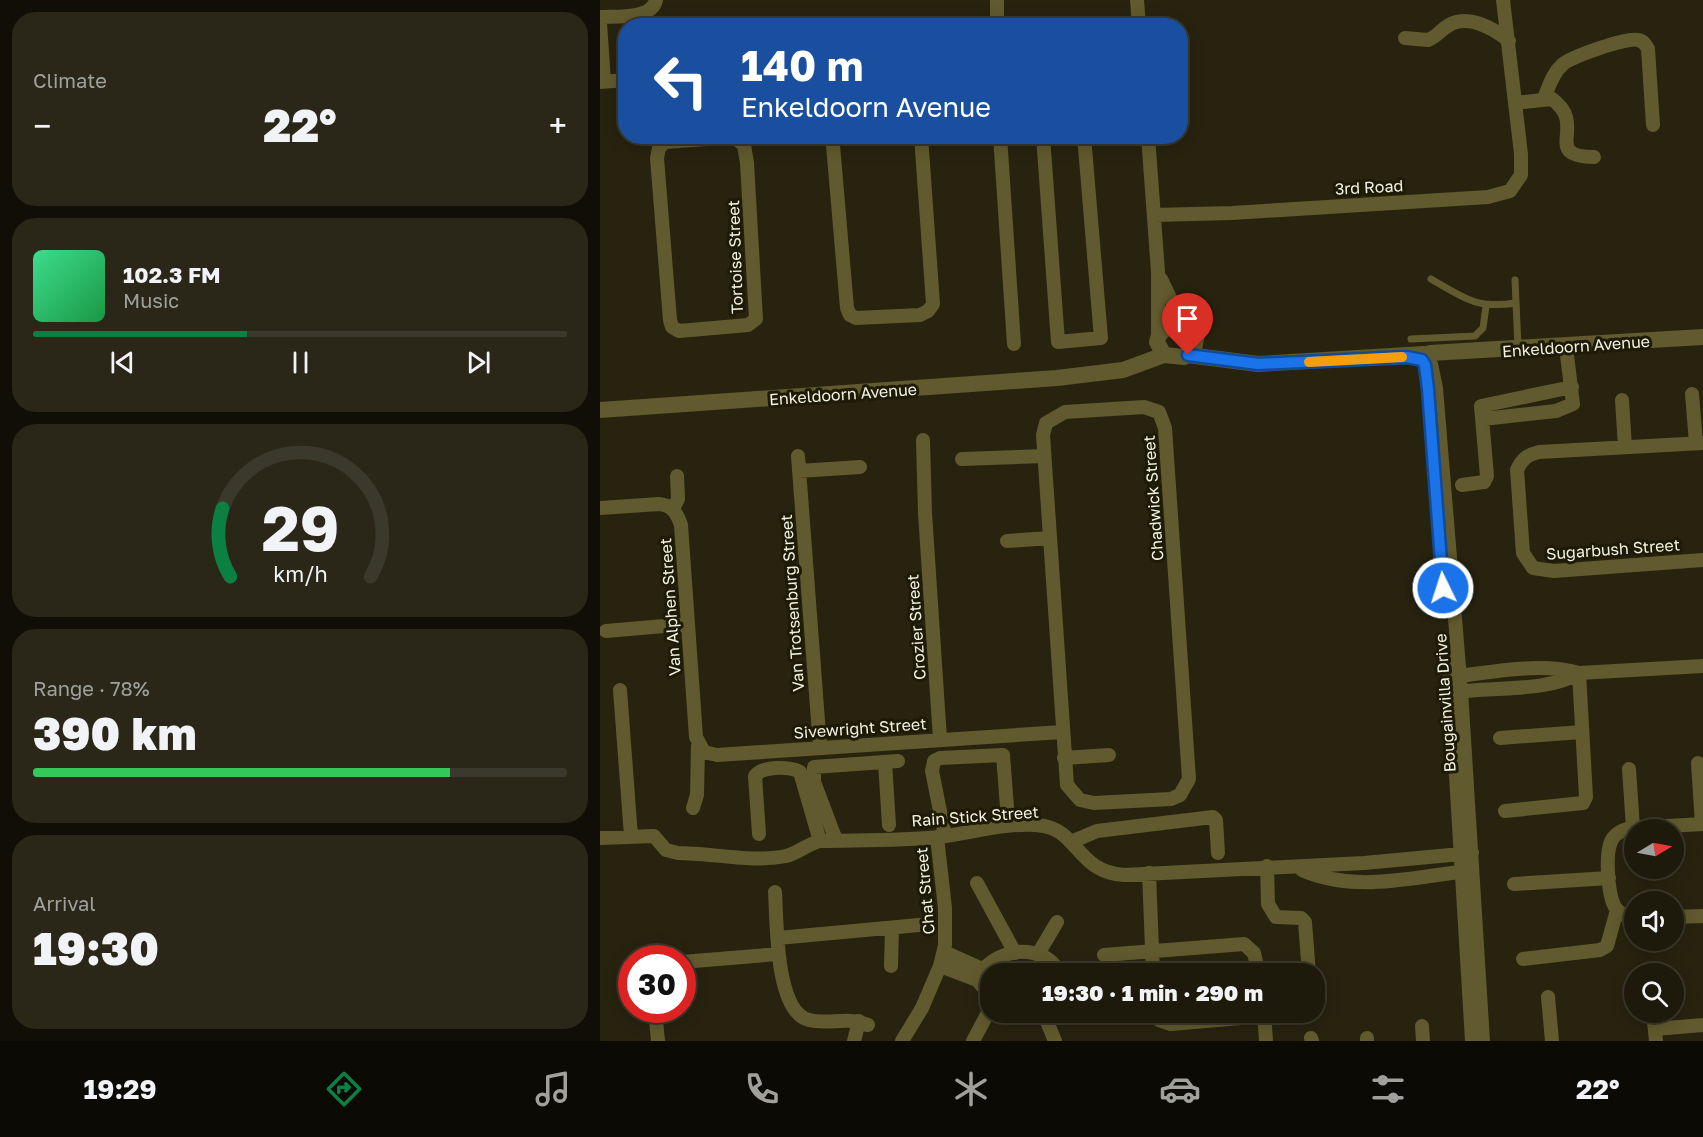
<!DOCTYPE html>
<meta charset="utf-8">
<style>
:root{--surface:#1d1a0b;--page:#2a2719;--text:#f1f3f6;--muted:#a0a19d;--line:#3b382c;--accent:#0b8043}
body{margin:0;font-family:"Golos Text",sans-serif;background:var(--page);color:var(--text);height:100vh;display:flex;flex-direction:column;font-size:22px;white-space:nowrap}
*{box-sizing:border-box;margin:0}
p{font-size:20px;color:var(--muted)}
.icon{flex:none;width:33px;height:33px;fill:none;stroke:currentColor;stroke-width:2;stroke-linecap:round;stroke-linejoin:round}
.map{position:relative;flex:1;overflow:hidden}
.sheet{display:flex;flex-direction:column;gap:12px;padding:12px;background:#100e06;width:600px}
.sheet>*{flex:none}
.hud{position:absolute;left:18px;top:18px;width:570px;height:126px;border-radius:24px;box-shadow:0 3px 15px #0003,0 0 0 2px var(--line);background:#1a4fa0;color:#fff;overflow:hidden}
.needle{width:39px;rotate:80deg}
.controls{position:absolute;left:1024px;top:819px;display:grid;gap:12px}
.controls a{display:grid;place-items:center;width:60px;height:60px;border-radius:50%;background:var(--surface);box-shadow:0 3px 15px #0003,0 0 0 2px var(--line);font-size:30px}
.speed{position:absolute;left:18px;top:945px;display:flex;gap:12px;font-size:30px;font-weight:700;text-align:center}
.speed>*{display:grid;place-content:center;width:78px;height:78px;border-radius:50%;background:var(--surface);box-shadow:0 3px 15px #0003,0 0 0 2px var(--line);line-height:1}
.speed .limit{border:9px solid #d22;background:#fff;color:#111}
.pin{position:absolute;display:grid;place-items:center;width:51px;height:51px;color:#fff;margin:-62px -26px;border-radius:50% 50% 50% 0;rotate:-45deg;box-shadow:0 0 6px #0007}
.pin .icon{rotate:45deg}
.me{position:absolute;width:66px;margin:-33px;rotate:356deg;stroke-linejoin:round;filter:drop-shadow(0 0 4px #0008)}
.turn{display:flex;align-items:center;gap:21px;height:126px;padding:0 24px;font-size:27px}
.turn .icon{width:78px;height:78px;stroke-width:2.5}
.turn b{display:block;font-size:42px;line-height:51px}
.big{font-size:45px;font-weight:800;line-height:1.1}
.sheet .widget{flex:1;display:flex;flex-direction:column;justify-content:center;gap:9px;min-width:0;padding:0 21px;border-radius:24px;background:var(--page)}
.sheet .dial{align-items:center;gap:0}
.dial svg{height:156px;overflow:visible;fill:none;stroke:var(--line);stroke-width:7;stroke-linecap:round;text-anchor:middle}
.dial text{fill:var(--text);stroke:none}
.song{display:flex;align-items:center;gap:18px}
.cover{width:72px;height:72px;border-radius:9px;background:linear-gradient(135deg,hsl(150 70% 55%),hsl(140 70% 35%))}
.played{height:6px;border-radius:3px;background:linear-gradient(90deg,var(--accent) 40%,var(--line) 40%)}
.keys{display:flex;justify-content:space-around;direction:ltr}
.heat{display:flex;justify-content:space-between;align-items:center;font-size:33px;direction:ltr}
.charge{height:9px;border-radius:4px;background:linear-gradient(90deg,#34c759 78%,var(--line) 0)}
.trip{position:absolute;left:380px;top:963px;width:345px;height:60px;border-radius:24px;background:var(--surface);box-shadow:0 3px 15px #0003,0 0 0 2px var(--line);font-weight:800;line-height:60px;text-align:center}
.dock{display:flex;height:96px;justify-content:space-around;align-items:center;background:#0c0a04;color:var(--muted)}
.dock .icon{width:42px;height:42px}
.dock .active{color:var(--accent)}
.dock b{font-size:27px;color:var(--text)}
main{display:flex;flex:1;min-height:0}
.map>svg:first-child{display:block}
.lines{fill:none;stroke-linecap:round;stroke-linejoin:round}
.service{stroke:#615a2e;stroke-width:7}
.minor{stroke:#615a2e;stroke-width:14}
.tertiary{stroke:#615a2e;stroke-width:16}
.route-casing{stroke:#114b97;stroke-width:15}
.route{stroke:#1a73e8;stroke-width:10}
.slow{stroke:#f59e0b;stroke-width:10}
.labels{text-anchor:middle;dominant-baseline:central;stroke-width:6;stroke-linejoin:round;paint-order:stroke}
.street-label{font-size:16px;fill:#f4f2e5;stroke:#1d1a06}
</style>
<main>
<section class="sheet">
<div class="widget"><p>Climate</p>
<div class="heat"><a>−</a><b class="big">22°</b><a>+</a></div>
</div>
<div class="widget">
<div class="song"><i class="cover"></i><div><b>102.3 FM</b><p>Music</p></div></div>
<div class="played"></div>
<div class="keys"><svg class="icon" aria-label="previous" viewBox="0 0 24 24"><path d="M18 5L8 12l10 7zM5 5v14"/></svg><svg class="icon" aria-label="pause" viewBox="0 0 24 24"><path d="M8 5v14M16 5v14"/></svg><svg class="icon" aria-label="next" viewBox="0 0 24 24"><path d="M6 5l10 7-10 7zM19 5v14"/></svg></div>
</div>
<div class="widget dial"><svg viewBox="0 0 100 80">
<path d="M14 69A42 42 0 1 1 86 69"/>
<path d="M14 69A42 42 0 0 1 10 34" stroke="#0b8043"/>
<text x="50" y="56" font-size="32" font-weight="700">29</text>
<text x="50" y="72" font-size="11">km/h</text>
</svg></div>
<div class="widget"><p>Range · 78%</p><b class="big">390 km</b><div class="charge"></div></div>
<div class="widget"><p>Arrival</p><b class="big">19:30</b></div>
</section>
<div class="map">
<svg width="1103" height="1041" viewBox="0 0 1103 1041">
<rect width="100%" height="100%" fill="#27230f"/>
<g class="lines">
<!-- service -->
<path class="service" d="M831 279C864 298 876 309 916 303
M915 280 918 347
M811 339 875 336 883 328 886 306"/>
<!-- minor -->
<path class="minor" d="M537 0 539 26
M0 17C16 16 52 20 56 0
M0 23 4 81
M397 26V0
M805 38 828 40C837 37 842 28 851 24 870 15 895 29 909 41
M0 82 26 80
M944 98C949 87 952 74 962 65 970 57 1027 37 1038 40 1044 41 1046 45 1048 49L1053 125
M915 103 952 99C989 126 940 156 994 157
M236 136 233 145 247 308 250 315 256 318 320 315 328 311 333 304 321 136
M400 136 414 344
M443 136 458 342 501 338 484 136
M548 136 558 272V336
M134 137 144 145 147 163 156 319 148 325 79 331 72 327 70 320 57 158 59 148 65 142Z
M554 215 632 213 888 197 910 191 921 175V154L903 0
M561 279 571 300 594 331
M831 364 836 388 861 691 883 1041
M1092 394 1096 443
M1022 400 1025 447
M544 407 559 412 565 428 589 779 580 795 571 799 494 803 480 800 467 785 443 435 446 423 465 412Z
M883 419 956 411 973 404 966 347
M323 440 325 513 340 739
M1103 443 939 452C927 455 922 459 917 470L923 553 933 568 954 571 1103 560
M198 456 220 747
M362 459 444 456
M199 471 260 467
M862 485 884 482 887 476 881 406 972 387
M0 508 59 504C72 505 77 513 81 525L96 737 104 752 117 755 462 732
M73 509 78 499 77 476
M407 541 450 538
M6 631 87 624
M849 660 872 1041
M852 677C890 672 942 662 979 673L1103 666
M20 690 31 836
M852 693C890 686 947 693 979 673
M900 738 982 732
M464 758 509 755
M285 762 289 825
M1098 763 1102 824
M1029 769 1033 828
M93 808 97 795 98 746
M905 811 983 803 986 797 979 673
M159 834 155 776C162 766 189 766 200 772L220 841
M345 836 332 771 334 761 340 758 403 755 408 820
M0 838 54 836 66 850 78 853C111 853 153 863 186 856 197 854 207 844 220 841 259 840 300 841 339 837 372 833 411 821 444 826 478 832 478 872 524 875L764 863 872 853
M236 840 214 782V767L298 761
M471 842 497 831 613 817 616 820 618 853
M667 866 668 904 676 917 701 918 705 922 709 974
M702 870C757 894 814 876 870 871
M549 873 553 974
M377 883 415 953
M914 884 1009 878
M175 892C177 921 175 1012 209 1020 229 1025 248 1016 268 1025
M1074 917 1103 916
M1035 918C1027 917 1019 914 1015 907 1008 895 1004 850 1013 838 1018 831 1025 829 1033 828L1103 824
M178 938 319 925
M344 952 382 969C387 966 392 961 398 958 419 947 449 950 460 974
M438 954 457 922
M504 955 644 944 654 953 659 974
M923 959 1000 950 1007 946 1017 910
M82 962 178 954
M291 966 292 929
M340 966 377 980 390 995
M948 997 952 1041
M55 1010 58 1041
M443 1012 455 1041
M556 1012 559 1020 571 1024 664 1016
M664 1012 666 1041
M1053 1012 1056 1041
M822 1026 823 1041
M1055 1029 1103 1025
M711 1038 712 1041
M767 1038V1041
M254 1041 259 1021
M302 1041 322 1008 340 966 345 945V908L337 837
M373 1041 390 1009"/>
<!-- tertiary -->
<path class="tertiary" d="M584 326 597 335 594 348 584 357 564 355 557 342C559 328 571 325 584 326Z
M830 353 1103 337
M588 355 658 364 824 354
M0 410 457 378 523 370 564 355"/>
</g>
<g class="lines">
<!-- route casing -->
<g class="route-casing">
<path id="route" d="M588 355 658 364 807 357 822 360 825 365 828 389 843 588"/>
</g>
<!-- route -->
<use href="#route" class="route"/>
<!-- slow -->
<path class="slow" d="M709 362 802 357"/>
</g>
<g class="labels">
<!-- street labels -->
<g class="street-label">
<text transform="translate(769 187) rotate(-3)">3rd Road</text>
<text transform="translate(135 257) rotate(-92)">Tortoise Street</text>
<text transform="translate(976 346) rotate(-4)">Enkeldoorn Avenue</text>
<text transform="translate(243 394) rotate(-4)">Enkeldoorn Avenue</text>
<text transform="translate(553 498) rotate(-94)">Chadwick Street</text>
<text transform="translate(1013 549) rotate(-4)">Sugarbush Street</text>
<text transform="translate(192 603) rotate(-94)">Van Trotsenburg Street</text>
<text transform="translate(70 607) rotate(-94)">Van Alphen Street</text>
<text transform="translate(316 627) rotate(-94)">Crozier Street</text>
<text transform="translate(845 703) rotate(-94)">Bougainvilla Drive</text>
<text transform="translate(260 728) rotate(-4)">Sivewright Street</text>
<text transform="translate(375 816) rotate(-4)">Rain Stick Street</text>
<text transform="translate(325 891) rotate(-95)">Chat Street</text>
</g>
</g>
</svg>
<div class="controls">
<a><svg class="needle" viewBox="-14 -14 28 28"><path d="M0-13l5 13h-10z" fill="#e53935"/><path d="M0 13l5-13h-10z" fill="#a0a19d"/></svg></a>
<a><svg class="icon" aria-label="sound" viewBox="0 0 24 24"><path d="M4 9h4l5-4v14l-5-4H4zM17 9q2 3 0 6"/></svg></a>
<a><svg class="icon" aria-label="search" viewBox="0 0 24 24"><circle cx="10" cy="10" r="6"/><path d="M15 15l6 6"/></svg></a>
</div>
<div class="speed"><div class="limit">30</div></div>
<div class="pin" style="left:588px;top:355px;background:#d93025"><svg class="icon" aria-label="arrive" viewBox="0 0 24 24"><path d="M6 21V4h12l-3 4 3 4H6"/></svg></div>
<svg class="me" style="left:843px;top:588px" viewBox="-20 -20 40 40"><circle r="17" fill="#1a73e8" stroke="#fff" stroke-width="3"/><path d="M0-11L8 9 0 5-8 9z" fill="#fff"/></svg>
<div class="trip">19:30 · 1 min · 290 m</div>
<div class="hud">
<div class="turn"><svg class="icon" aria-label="left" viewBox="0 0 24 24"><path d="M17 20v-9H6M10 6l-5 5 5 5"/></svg><div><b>140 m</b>Enkeldoorn Avenue</div></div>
</div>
</div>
</main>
<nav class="dock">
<b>19:29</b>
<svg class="icon active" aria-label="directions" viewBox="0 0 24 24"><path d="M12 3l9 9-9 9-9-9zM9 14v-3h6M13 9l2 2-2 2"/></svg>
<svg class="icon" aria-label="music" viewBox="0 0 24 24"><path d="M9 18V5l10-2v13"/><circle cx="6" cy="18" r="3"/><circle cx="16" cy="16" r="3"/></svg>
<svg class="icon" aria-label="phone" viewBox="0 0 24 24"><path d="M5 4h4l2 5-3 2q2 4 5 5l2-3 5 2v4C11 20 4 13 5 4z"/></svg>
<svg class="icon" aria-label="climate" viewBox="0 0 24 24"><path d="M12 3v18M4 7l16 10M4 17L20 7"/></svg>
<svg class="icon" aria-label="car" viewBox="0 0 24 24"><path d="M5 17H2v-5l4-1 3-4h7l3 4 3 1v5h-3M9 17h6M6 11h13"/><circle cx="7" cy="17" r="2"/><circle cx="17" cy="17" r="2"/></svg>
<svg class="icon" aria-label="filters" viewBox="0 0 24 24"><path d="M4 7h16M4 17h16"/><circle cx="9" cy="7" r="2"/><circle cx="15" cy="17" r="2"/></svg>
<b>22°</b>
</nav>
